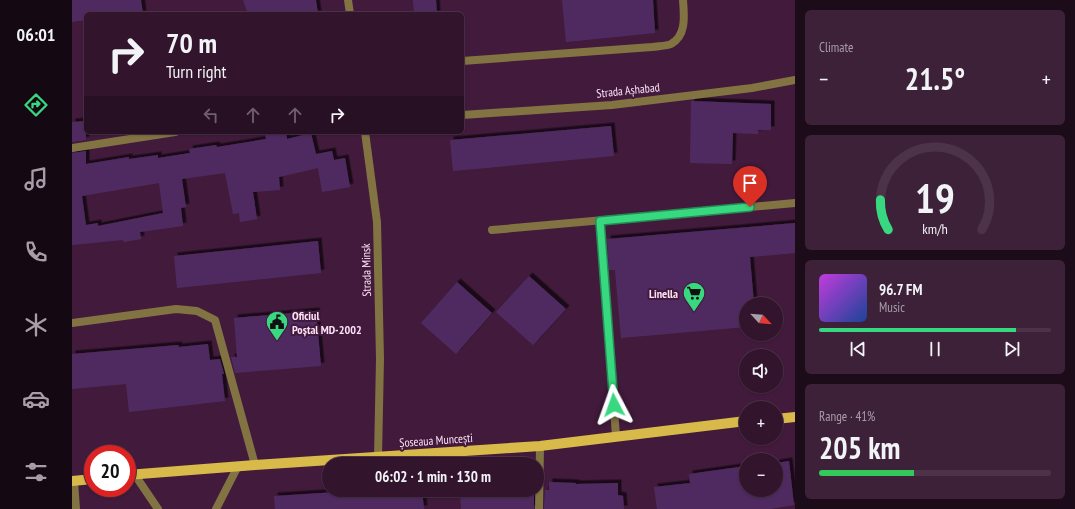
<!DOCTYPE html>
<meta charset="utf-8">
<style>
:root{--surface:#32142d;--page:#3d2139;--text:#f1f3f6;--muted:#a89eaa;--line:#4d3349;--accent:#38d880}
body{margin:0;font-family:"PT Sans Narrow",sans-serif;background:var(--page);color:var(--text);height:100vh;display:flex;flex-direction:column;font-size:15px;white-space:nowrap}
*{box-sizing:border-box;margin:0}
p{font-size:13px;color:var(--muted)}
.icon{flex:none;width:22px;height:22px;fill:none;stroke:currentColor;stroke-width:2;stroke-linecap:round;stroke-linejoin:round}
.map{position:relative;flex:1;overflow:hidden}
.side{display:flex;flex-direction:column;gap:10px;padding:10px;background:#1c0b19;width:280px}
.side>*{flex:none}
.hud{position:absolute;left:12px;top:12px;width:380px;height:122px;border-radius:6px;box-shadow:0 1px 3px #0004,0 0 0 1px var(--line);background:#32142d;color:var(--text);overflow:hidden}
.needle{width:26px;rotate:116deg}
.buttons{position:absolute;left:667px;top:297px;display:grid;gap:8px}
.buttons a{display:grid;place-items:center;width:44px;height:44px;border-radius:50%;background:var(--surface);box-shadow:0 1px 3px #0004,0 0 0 1px var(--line);font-size:20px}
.speed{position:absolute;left:12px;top:445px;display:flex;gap:8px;font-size:20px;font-weight:700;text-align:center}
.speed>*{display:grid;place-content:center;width:52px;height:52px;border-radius:50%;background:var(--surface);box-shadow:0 1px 3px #0004,0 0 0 1px var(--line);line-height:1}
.speed .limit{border:6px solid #d22;background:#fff;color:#111}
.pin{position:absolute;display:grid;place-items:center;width:34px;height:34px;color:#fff;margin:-41px -17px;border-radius:50% 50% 50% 0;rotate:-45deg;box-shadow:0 0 4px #0007}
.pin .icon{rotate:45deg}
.me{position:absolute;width:44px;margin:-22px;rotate:356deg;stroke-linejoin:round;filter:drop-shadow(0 0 3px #0008)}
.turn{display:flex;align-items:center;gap:14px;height:84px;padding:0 16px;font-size:18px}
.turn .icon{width:52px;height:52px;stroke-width:2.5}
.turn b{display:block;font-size:28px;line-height:34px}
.lanes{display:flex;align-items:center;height:38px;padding:0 16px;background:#0003;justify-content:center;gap:20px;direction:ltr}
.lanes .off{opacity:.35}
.big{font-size:30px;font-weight:700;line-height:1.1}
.side .widget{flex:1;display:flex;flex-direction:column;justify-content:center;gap:6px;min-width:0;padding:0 14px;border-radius:6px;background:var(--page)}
.side .dial{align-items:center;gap:0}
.dial svg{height:104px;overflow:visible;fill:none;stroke:var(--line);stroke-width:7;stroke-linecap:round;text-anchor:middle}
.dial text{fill:var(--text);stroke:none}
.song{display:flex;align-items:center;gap:12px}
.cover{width:48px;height:48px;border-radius:6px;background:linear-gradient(135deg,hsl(290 70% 55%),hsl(220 70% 35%))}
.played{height:4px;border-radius:2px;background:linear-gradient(90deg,var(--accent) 85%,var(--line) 85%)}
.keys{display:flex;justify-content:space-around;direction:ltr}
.heat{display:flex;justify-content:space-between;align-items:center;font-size:22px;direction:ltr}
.charge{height:6px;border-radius:3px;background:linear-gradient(90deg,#34c759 41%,var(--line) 0)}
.trip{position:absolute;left:250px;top:457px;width:222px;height:40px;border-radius:20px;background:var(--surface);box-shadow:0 1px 3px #0004,0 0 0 1px var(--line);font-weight:700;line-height:40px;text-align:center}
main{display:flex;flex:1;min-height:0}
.menu{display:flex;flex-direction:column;width:72px;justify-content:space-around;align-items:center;background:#140812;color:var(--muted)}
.menu .icon{width:28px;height:28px}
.menu .active{color:var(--accent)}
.menu b{font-size:18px;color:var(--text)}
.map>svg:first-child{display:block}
.building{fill:#502c61;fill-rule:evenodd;filter:url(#shadow)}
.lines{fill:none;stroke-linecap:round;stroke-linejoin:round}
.service{stroke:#827342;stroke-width:8}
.minor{stroke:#827342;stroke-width:8}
.tertiary{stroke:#827342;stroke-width:8}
.primary{stroke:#d8ba4a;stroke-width:10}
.route-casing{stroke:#248c53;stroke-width:10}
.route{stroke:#38d880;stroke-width:7}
.labels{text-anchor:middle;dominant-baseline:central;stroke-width:4;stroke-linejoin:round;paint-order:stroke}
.street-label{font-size:12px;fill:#fde2f7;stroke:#421a3c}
.poi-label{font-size:12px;font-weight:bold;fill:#fde2f7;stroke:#421a3c;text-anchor:end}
</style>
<main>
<nav class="menu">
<b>06:01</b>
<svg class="icon active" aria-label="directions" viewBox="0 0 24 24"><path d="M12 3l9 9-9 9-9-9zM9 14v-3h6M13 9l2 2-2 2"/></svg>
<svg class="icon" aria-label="music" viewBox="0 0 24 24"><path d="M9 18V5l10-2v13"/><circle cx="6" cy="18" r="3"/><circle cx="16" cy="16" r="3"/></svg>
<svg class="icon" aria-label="phone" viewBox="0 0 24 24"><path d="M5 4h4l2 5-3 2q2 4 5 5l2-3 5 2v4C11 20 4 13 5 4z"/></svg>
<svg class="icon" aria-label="climate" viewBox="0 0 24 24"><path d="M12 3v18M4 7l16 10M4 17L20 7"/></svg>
<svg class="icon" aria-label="car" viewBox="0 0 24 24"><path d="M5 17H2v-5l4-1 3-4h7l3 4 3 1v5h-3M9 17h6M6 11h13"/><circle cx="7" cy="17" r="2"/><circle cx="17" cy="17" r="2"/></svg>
<svg class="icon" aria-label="filters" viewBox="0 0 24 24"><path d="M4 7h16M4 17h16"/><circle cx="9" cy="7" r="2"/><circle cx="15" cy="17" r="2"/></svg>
</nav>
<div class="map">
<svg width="723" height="509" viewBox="0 0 723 509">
<defs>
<filter id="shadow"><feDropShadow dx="3.5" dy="-3.5" stdDeviation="0" flood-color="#0009"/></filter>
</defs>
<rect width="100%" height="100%" fill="#421a3c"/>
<!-- building -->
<path class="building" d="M0 0H69L71 14H14V20L0 22Z
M171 0H244L246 14H226V11L201 14H176Z
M341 0H364L365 14H342Z
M490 0H581L583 33 494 42Z
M619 101 699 104V130H686V134L661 133 660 164 618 163Z
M14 121V140L0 142V122Z
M539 126 542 156 381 171 378 140Z
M202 132H214L215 139 239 133 244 154 260 151 262 160 273 158 278 187 250 192 246 168 207 177 208 190 181 192 185 219 168 222 167 213 161 214 153 173 110 179 114 207 109 208 111 226 68 232 69 239 52 242 51 240 0 245V153L14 151V164L57 157V159L86 155V158L118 153 117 149 144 145 145 147 194 139 193 134ZM87 183 91 213 26 226V223L14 225 10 196Z
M723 223V253L678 257 682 304H674V327L549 338 543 270H537L535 239Z
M246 241 249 273 105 288 102 256Z
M457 276 494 309 461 345 424 312Z
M385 282 420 313 384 354 349 323Z
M244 311 249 366 163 373 159 357H165L162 318Z
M136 344 138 360 148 359 152 374H150L153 401 57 412 54 384 0 389V354L106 345 107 347Z
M717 461 722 505 698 509H585L582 487 618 483 617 474 674 466V490H704V463Z
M477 482 504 483V484L546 483V495L551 496 552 509H472L473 490H477Z
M297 490H350L352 509H203L202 496Z
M388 490H462V509H389Z"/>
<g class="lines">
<!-- service -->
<path class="service" d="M390 61 580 47C586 46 595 46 599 44 615 35 612 15 611 0
M528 221 544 436
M420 230 723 203
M0 323 104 309 125 311 143 320 183 465
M63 475 86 509
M2 481 4 509
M144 509 166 466
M467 509 468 446"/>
<!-- minor -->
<path class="minor" d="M390 115 540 105 680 88 723 80
M0 148 103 132"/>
<!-- tertiary -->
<path class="tertiary" d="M276 0 278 14
M293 132 305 222 308 359 306 457"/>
<!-- primary -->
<path class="primary" d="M704 419 723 417
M55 475 183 465 468 446 674 421
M0 481 21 479"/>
</g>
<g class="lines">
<!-- route casing -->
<g class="route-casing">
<path id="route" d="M542 405 528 221 678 207"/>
</g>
<!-- route -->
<use href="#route" class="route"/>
</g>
<!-- icons -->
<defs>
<g id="supermarket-pin" transform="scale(1.15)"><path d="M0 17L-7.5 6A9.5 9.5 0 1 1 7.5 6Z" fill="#38d880" stroke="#421a3c"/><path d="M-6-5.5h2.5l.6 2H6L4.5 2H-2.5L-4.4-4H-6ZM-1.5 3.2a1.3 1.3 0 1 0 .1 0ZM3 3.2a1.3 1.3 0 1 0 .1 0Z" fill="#111"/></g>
<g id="civic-pin" transform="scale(1.15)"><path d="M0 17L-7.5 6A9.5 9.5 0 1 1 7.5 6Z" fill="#38d880" stroke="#421a3c"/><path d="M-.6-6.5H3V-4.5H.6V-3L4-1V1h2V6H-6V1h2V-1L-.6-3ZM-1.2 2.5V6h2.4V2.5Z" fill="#111"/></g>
</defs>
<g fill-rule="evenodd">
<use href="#supermarket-pin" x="622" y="293"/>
<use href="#civic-pin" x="205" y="322"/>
</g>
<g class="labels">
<!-- street labels -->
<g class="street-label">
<text transform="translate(556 90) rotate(-6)">Strada Așhabad</text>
<text transform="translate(294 270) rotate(-91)">Strada Minsk</text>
<text transform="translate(364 440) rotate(-4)">Șoseaua Muncești</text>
</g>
<!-- poi labels -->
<g class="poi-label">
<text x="606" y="293">Linella</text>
<text x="220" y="315" text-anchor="start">Oficiul<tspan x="220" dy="14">Poștal MD-2002</tspan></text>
</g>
</g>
</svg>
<div class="buttons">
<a><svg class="needle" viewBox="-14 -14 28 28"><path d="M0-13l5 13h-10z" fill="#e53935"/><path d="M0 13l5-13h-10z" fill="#a89eaa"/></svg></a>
<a><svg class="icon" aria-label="sound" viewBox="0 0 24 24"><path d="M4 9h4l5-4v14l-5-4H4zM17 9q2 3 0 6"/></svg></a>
<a>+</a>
<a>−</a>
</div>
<div class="speed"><div class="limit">20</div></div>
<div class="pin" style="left:678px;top:207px;background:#d93025"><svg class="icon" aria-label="arrive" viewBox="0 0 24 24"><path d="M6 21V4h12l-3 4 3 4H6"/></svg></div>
<svg class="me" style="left:542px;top:405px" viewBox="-20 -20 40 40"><path d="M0-17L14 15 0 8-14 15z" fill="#38d880" stroke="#fff" stroke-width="4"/></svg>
<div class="trip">06:02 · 1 min · 130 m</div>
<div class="hud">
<div class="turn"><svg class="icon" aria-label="right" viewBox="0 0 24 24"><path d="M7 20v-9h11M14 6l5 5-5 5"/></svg><div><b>70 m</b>Turn right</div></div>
<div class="lanes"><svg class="icon off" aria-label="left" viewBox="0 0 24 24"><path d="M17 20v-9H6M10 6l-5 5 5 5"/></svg><svg class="icon off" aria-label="ahead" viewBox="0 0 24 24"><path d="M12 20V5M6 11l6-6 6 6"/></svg><svg class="icon off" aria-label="ahead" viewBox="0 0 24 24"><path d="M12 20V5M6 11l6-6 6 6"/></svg><svg class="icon" aria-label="right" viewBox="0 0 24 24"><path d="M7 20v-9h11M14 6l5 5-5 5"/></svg></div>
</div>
</div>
<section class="side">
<div class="widget"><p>Climate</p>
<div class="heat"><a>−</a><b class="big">21.5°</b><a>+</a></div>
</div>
<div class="widget dial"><svg viewBox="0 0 100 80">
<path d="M14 69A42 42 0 1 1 86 69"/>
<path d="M14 69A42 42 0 0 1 8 46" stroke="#38d880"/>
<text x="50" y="56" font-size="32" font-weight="700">19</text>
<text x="50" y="72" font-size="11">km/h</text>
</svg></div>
<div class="widget">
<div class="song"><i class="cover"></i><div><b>96.7 FM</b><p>Music</p></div></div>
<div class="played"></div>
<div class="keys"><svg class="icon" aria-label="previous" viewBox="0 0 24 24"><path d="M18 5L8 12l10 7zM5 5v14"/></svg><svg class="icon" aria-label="pause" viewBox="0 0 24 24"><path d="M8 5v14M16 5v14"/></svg><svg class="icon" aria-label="next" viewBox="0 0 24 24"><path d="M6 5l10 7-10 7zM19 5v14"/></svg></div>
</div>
<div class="widget"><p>Range · 41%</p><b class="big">205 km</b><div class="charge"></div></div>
</section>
</main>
